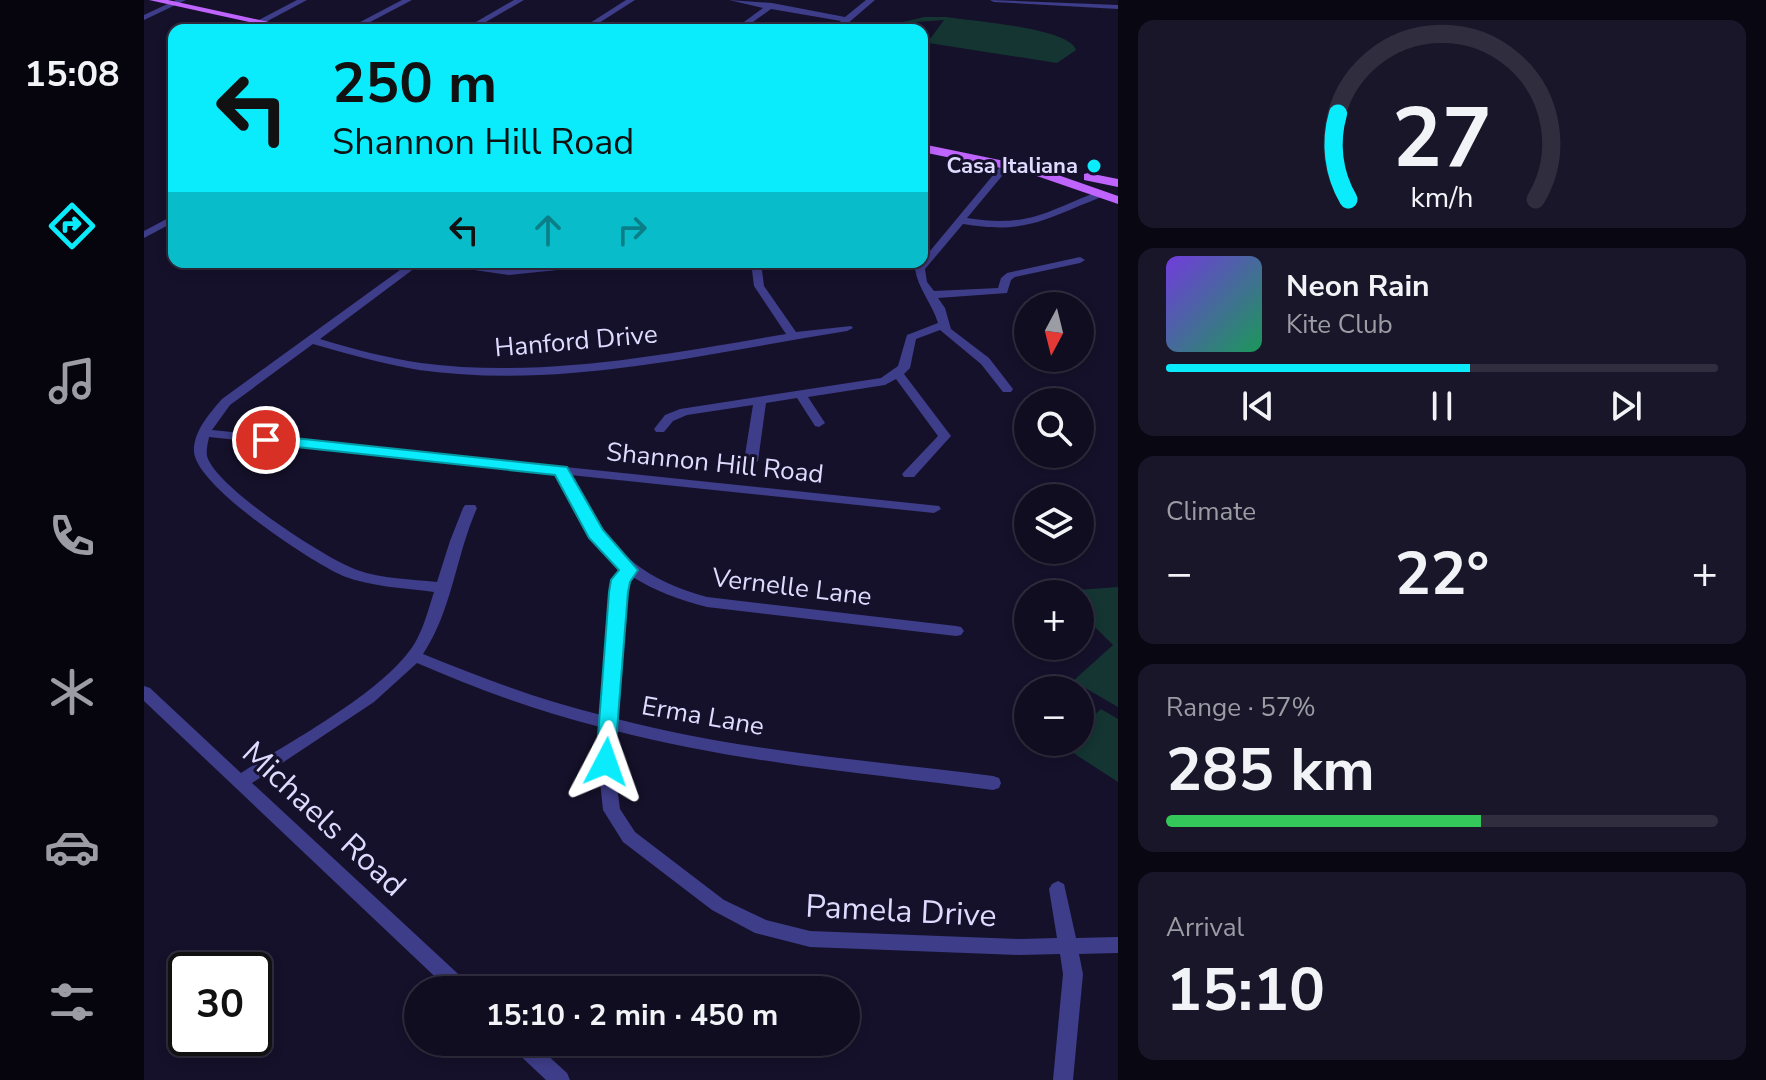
<!DOCTYPE html>
<meta charset="utf-8">
<style>
:root{--surface:#100d20;--page:#191629;--text:#f1f3f6;--muted:#9c9ca5;--line:#302d3e;--accent:#0aebfc}
body{margin:0;font-family:"Nunito Sans",sans-serif;background:var(--page);color:var(--text);height:100vh;display:flex;flex-direction:column;font-size:30px;white-space:nowrap}
*{box-sizing:border-box;margin:0}
p{font-size:26px;color:var(--muted)}
.icon{flex:none;width:44px;height:44px;fill:none;stroke:currentColor;stroke-width:2;stroke-linecap:round;stroke-linejoin:round}
.map{position:relative;flex:1;overflow:hidden}
.drawer{display:flex;flex-direction:column;gap:20px;padding:20px;background:#090712;width:648px}
.drawer>*{flex:none}
.top-card{position:absolute;left:24px;top:24px;width:760px;height:244px;border-radius:16px;box-shadow:0 4px 12px #0003,0 0 0 2px var(--line);background:#0aebfc;color:#111;overflow:hidden}
.needle{width:52px;rotate:187deg}
.fabs{position:absolute;left:870px;top:292px;display:grid;gap:16px}
.fabs a{display:grid;place-items:center;width:80px;height:80px;border-radius:50%;background:var(--surface);box-shadow:0 4px 12px #0003,0 0 0 2px var(--line);font-size:40px}
.speed{position:absolute;left:24px;top:952px;display:flex;gap:16px;font-size:40px;font-weight:700;text-align:center}
.speed>*{display:grid;place-content:center;width:104px;height:104px;border-radius:50%;background:var(--surface);box-shadow:0 4px 12px #0003,0 0 0 2px var(--line);line-height:1}
.speed .limit{border:4px solid #111;border-radius:12px;background:#fff;color:#111}
.pin{position:absolute;display:grid;place-items:center;width:68px;height:68px;color:#fff;margin:-34px;border:4px solid #fff;border-radius:50%;box-shadow:0 2px 8px #0007}
.me{position:absolute;width:88px;margin:-44px;rotate:4deg;stroke-linejoin:round;filter:drop-shadow(0 0 6px #0008)}
.turn{display:flex;align-items:center;gap:28px;height:168px;padding:0 32px;font-size:36px}
.turn .icon{width:104px;height:104px;stroke-width:2.5}
.turn b{display:block;font-size:56px;line-height:68px}
.lanes{display:flex;align-items:center;height:76px;padding:0 32px;background:#0003;justify-content:center;gap:40px;direction:ltr}
.lanes .off{opacity:.35}
.big{font-size:60px;font-weight:700;line-height:1.1}
.drawer .card{flex:1;display:flex;flex-direction:column;justify-content:center;gap:12px;min-width:0;padding:0 28px;border-radius:16px;background:var(--page)}
.drawer .dial{align-items:center;gap:0}
.dial svg{height:208px;overflow:visible;fill:none;stroke:var(--line);stroke-width:7;stroke-linecap:round;text-anchor:middle}
.dial text{fill:var(--text);stroke:none}
.song{display:flex;align-items:center;gap:24px}
.cover{width:96px;height:96px;border-radius:12px;background:linear-gradient(135deg,hsl(260 70% 55%),hsl(150 70% 35%))}
.played{height:8px;border-radius:4px;background:linear-gradient(90deg,var(--accent) 55%,var(--line) 55%)}
.keys{display:flex;justify-content:space-around;direction:ltr}
.heat{display:flex;justify-content:space-between;align-items:center;font-size:44px;direction:ltr}
.charge{height:12px;border-radius:6px;background:linear-gradient(90deg,#34c759 57%,var(--line) 0)}
.trip{position:absolute;left:260px;top:976px;width:456px;height:80px;border-radius:40px;background:var(--surface);box-shadow:0 4px 12px #0003,0 0 0 2px var(--line);font-weight:700;line-height:80px;text-align:center}
main{display:flex;flex:1;min-height:0}
.tabs{display:flex;flex-direction:column;width:144px;justify-content:space-around;align-items:center;background:#06050d;color:var(--muted)}
.tabs .icon{width:56px;height:56px}
.tabs .on{color:var(--accent)}
.tabs b{font-size:36px;color:var(--text)}
.map>svg:first-child{display:block}
.green{fill:#143532}
.lines{fill:none;stroke-linecap:round;stroke-linejoin:round}
.minor{fill:#3e3d89;fill-rule:evenodd}
.major{fill:#bf64fd;fill-rule:evenodd}
.route{fill:#0aebfc;stroke:#0699a4;stroke-width:2}
.poi-dot{fill:#0aebfc;stroke:#15112b;stroke-width:3}
.labels{text-anchor:middle;dominant-baseline:central;stroke-width:6;stroke-linejoin:round;paint-order:stroke}
.far-poi-label{font-size:22px;font-weight:bold;fill:#dedbff;stroke:#15112b;text-anchor:end}
.street-label{font-size:26px;fill:#dedbff;stroke:#15112b}
.near-street-label{font-size:32px;fill:#dedbff;stroke:#15112b}
</style>
<main>
<nav class="tabs">
<b>15:08</b>
<svg class="icon on" aria-label="directions" viewBox="0 0 24 24"><path d="M12 3l9 9-9 9-9-9zM9 14v-3h6M13 9l2 2-2 2"/></svg>
<svg class="icon" aria-label="music" viewBox="0 0 24 24"><path d="M9 18V5l10-2v13"/><circle cx="6" cy="18" r="3"/><circle cx="16" cy="16" r="3"/></svg>
<svg class="icon" aria-label="phone" viewBox="0 0 24 24"><path d="M5 4h4l2 5-3 2q2 4 5 5l2-3 5 2v4C11 20 4 13 5 4z"/></svg>
<svg class="icon" aria-label="climate" viewBox="0 0 24 24"><path d="M12 3v18M4 7l16 10M4 17L20 7"/></svg>
<svg class="icon" aria-label="car" viewBox="0 0 24 24"><path d="M5 17H2v-5l4-1 3-4h7l3 4 3 1v5h-3M9 17h6M6 11h13"/><circle cx="7" cy="17" r="2"/><circle cx="17" cy="17" r="2"/></svg>
<svg class="icon" aria-label="filters" viewBox="0 0 24 24"><path d="M4 7h16M4 17h16"/><circle cx="9" cy="7" r="2"/><circle cx="15" cy="17" r="2"/></svg>
</nav>
<div class="map">
<svg width="974" height="1080" viewBox="0 0 974 1080">
<rect width="100%" height="100%" fill="#15112b"/>
<!-- green -->
<path class="green" d="M803 17C827 21 926 28 932 50L913 63 778 42V37L786 39 800 20 773 22 767 30 757 28 759 22 780 17Z
M974 587V707L929 681 969 645 951 627 933 590Z
M957 709 974 719V782L917 745 936 742V728Z"/>
<g class="lines">
<!-- minor -->
<path class="minor" d="M32 0H42L0 20V15Z
M153 0H163L118 24 111 22Z
M258 0H268L211 30H201Z
M370 0H380L328 30H318Z
M482 0H491L444 30H435Z
M585 0 628 3 701 17 722 0H731L696 30H687L697 21 627 9 598 30H589L619 8Z
M846 0 974 5V9L850 2Z
M860 162 868 164 823 218C883 228 902 212 955 191L963 193C955 199 944 202 935 206 889 226 869 232 819 224L781 269 783 282 790 291 854 288 857 278 863 273 936 257 941 260 936 263 871 277 867 280 863 293 794 298 801 308 807 329 845 358 869 389 867 392H859L837 364 796 330 772 339 766 368 760 374 807 436 770 477H760L758 474 794 436 752 379 741 385 664 397 681 423 675 427 671 426 653 398 622 403 614 461 607 465 600 461 609 405 543 415 529 421 520 432H512L510 429 521 415 536 409 737 378 754 366 763 335 794 323C788 303 774 289 771 269Z
M30 215V222L0 238V231Z
M267 262H279L176 339C209 349 243 358 277 363 399 379 523 354 642 334L610 286 607 262H617L620 286 652 332 707 326 709 328 703 331C563 353 417 390 275 370 239 364 204 354 169 344L86 405 68 430 795 506 797 509 790 513 426 475C461 541 488 577 563 597L812 626 817 627 820 631 817 635 812 636 563 607C535 600 511 591 487 576L481 592 473 719C595 751 724 760 849 776L855 778 857 783 855 788 849 790C724 773 595 763 472 731L470 762 476 809 491 832 580 900 622 920 666 931 876 939 913 938 905 889 908 884 914 881 920 884 932 938 974 937V953L935 954 939 974 929 1080H909L919 974 916 954 876 955 666 947 611 933 568 910 479 842 459 810 454 762 456 727C393 711 333 689 273 663L230 702 108 783 325 984 328 990H305L0 701V686L6 688 97 773C145 742 248 688 273 639 281 624 285 607 290 592 260 588 228 587 199 576 167 562 53 487 50 452 49 432 65 414 78 399ZM65 437 412 474 452 541 478 568 471 576 467 592 457 715C396 700 338 678 279 654 308 611 312 555 333 508L331 505H321L319 508 306 541 293 582C267 579 238 579 213 570 182 559 71 487 63 456 62 449 64 443 65 437Z
M290 262H318L365 269 431 262H467L462 265 365 275 295 265Z
M365 1042H389L423 1073 426 1080H402L368 1048Z"/>
<!-- major -->
<path class="major" d="M5 0H24L162 30H142Z
M778 144 894 168 974 196V204L887 174 778 152Z
M944 173 974 179V187L940 180V174Z"/>
</g>
<!-- route -->
<path class="route" d="M122 435 423 467 459 530 494 570 486 582 484 592 470 768 462 771 452 762 465 592 467 580 475 570 445 538 411 475 116 443V436Z"/>
<!-- markers -->
<circle class="poi-dot" cx="950" cy="166" r="8"/>
<g class="labels">
<!-- far-poi labels -->
<g class="far-poi-label">
<text x="934" y="166">Casa Italiana</text>
</g>
<!-- street labels -->
<g class="street-label">
<text transform="translate(432 341) rotate(-5)">Hanford Drive</text>
<text transform="translate(571 463) rotate(6)">Shannon Hill Road</text>
<text transform="translate(648 587) rotate(7)">Vernelle Lane</text>
<text transform="translate(559 716) rotate(10)">Erma Lane</text>
</g>
<!-- near-street labels -->
<g class="near-street-label">
<text transform="translate(180 819) rotate(43)">Michaels Road</text>
<text transform="translate(757 911) rotate(3)">Pamela Drive</text>
</g>
</g>
</svg>
<div class="fabs">
<a><svg class="needle" viewBox="-14 -14 28 28"><path d="M0-13l5 13h-10z" fill="#e53935"/><path d="M0 13l5-13h-10z" fill="#9c9ca5"/></svg></a>
<a><svg class="icon" aria-label="search" viewBox="0 0 24 24"><circle cx="10" cy="10" r="6"/><path d="M15 15l6 6"/></svg></a>
<a><svg class="icon" aria-label="layers" viewBox="0 0 24 24"><path d="M12 4l9 5-9 5-9-5zM3 14l9 5 9-5"/></svg></a>
<a>+</a>
<a>−</a>
</div>
<div class="speed"><div class="limit">30</div></div>
<div class="pin" style="left:122px;top:440px;background:#d93025"><svg class="icon" aria-label="arrive" viewBox="0 0 24 24"><path d="M6 21V4h12l-3 4 3 4H6"/></svg></div>
<svg class="me" style="left:462px;top:762px" viewBox="-20 -20 40 40"><path d="M0-17L14 15 0 8-14 15z" fill="#0aebfc" stroke="#fff" stroke-width="4"/></svg>
<div class="trip">15:10 · 2 min · 450 m</div>
<div class="top-card">
<div class="turn"><svg class="icon" aria-label="left" viewBox="0 0 24 24"><path d="M17 20v-9H6M10 6l-5 5 5 5"/></svg><div><b>250 m</b>Shannon Hill Road</div></div>
<div class="lanes"><svg class="icon" aria-label="left" viewBox="0 0 24 24"><path d="M17 20v-9H6M10 6l-5 5 5 5"/></svg><svg class="icon off" aria-label="ahead" viewBox="0 0 24 24"><path d="M12 20V5M6 11l6-6 6 6"/></svg><svg class="icon off" aria-label="right" viewBox="0 0 24 24"><path d="M7 20v-9h11M14 6l5 5-5 5"/></svg></div>
</div>
</div>
<section class="drawer">
<div class="card dial"><svg viewBox="0 0 100 80">
<path d="M14 69A42 42 0 1 1 86 69"/>
<path d="M14 69A42 42 0 0 1 10 36" stroke="#0aebfc"/>
<text x="50" y="56" font-size="32" font-weight="700">27</text>
<text x="50" y="72" font-size="11">km/h</text>
</svg></div>
<div class="card">
<div class="song"><i class="cover"></i><div><b>Neon Rain</b><p>Kite Club</p></div></div>
<div class="played"></div>
<div class="keys"><svg class="icon" aria-label="previous" viewBox="0 0 24 24"><path d="M18 5L8 12l10 7zM5 5v14"/></svg><svg class="icon" aria-label="pause" viewBox="0 0 24 24"><path d="M8 5v14M16 5v14"/></svg><svg class="icon" aria-label="next" viewBox="0 0 24 24"><path d="M6 5l10 7-10 7zM19 5v14"/></svg></div>
</div>
<div class="card"><p>Climate</p>
<div class="heat"><a>−</a><b class="big">22°</b><a>+</a></div>
</div>
<div class="card"><p>Range · 57%</p><b class="big">285 km</b><div class="charge"></div></div>
<div class="card"><p>Arrival</p><b class="big">15:10</b></div>
</section>
</main>
